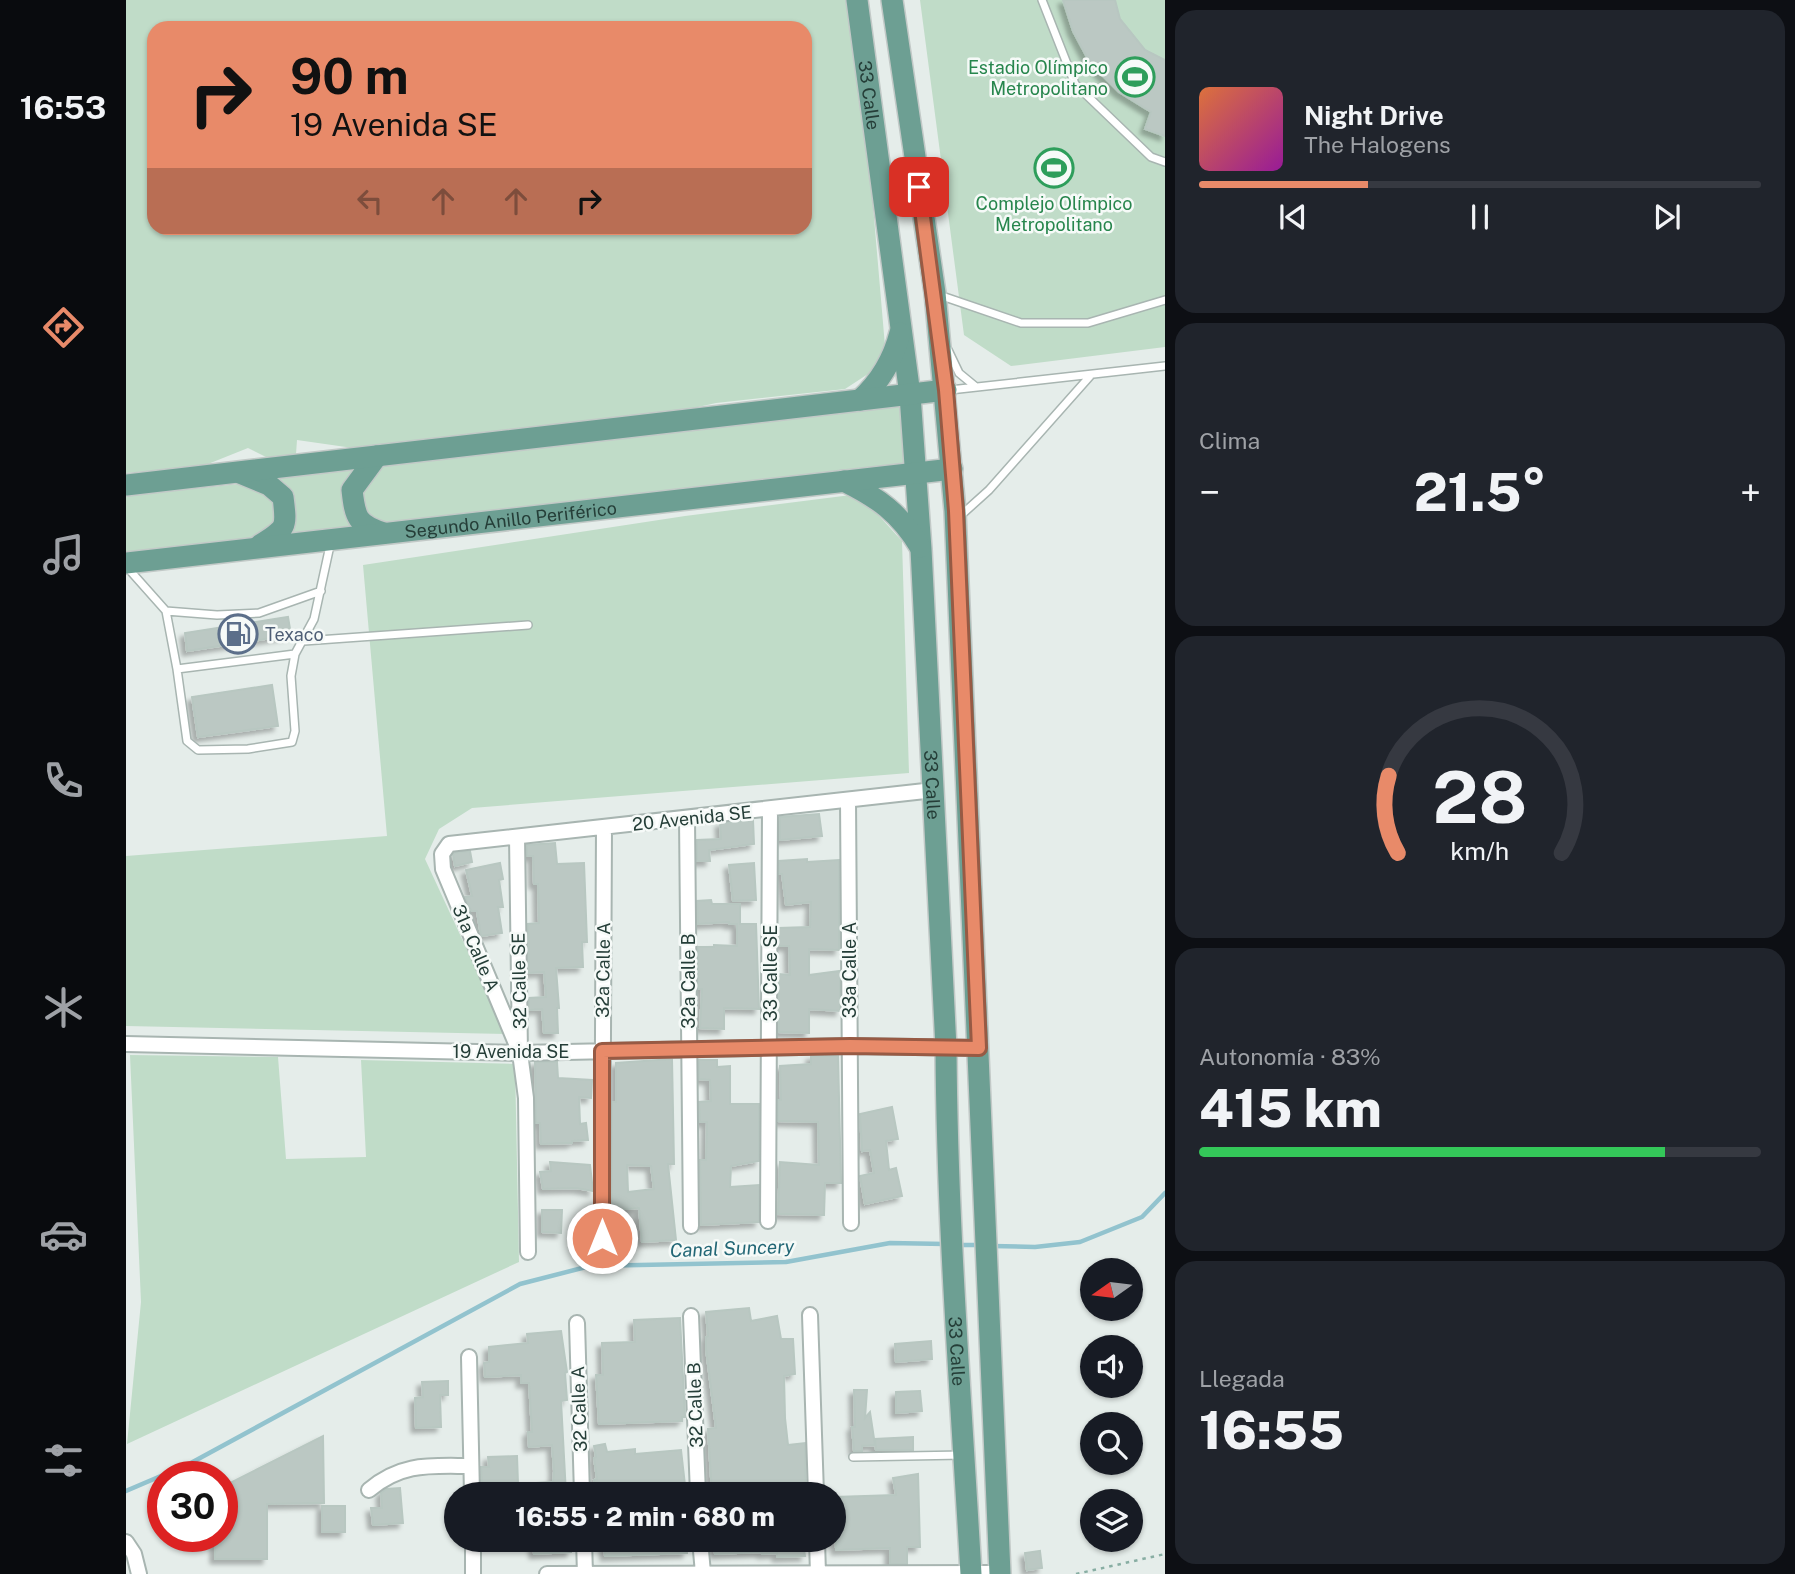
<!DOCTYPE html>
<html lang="es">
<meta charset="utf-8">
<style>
:root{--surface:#171b24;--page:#20242c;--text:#f1f3f6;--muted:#9ea1a6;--line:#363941;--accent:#e88a69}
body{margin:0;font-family:"Public Sans",sans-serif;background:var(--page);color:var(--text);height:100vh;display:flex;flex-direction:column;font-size:26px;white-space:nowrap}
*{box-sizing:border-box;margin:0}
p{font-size:23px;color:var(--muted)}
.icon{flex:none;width:38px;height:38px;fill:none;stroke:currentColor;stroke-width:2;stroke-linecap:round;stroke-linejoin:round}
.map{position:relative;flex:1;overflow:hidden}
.side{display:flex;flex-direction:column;gap:10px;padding:10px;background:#0d0f14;width:630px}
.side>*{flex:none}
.guide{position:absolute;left:21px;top:21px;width:665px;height:214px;border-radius:21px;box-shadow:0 2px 5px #0004;background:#e88a69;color:#111;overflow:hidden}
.needle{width:46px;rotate:256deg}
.fabs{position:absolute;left:954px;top:1258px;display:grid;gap:14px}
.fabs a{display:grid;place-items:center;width:63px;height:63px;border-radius:50%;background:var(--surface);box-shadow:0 2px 5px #0004;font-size:35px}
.speed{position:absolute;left:21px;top:1461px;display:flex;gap:14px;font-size:35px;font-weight:700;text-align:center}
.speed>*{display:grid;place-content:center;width:91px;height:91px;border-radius:50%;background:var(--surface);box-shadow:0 2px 5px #0004;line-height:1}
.speed .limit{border:10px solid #d22;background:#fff;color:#111}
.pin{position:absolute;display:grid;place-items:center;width:60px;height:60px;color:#fff;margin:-30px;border-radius:14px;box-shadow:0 4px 10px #0006}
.me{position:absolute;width:77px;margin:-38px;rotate:0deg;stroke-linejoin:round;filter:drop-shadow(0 0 5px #0008)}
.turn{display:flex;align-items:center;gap:24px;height:147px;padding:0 28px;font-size:32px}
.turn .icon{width:91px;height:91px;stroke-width:2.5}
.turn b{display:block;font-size:49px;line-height:60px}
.lanes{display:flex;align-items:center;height:66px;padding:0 28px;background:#0003;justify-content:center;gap:35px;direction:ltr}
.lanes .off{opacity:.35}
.big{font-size:52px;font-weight:800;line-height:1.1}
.side .card{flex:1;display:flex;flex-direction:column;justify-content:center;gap:10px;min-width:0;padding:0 24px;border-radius:21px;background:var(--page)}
.side .dial{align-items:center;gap:0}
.dial svg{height:182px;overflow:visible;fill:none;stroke:var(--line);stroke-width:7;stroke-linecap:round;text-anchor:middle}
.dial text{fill:var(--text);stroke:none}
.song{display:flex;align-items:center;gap:21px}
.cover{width:84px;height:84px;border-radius:10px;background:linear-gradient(135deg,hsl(20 70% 55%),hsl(300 70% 35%))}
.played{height:7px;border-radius:4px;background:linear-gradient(90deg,var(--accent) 30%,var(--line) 30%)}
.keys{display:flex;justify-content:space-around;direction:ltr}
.heat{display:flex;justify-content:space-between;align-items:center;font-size:38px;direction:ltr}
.charge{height:10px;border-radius:5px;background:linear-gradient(90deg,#34c759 83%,var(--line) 0)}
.trip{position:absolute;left:318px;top:1482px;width:402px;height:70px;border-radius:35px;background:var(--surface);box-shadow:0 2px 5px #0004;font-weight:800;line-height:70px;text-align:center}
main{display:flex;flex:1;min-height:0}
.tabs{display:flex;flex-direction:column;width:126px;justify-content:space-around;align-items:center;background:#090b0e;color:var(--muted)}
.tabs .icon{width:49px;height:49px}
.tabs .active{color:var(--accent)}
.tabs b{font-size:32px;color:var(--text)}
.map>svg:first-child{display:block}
.green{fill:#c0dcc8;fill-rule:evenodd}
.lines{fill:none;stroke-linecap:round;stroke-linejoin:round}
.stream{stroke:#92c3ce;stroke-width:4.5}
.building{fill:#bbc8c3;stroke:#b8c7c1;stroke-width:2;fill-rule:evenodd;filter:url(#shadow)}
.lane-casing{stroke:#a8b5b1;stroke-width:10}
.street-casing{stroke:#a8b5b1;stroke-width:18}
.primary-casing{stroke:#c2c9c7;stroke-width:24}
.path{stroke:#88aea3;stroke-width:2.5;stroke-dasharray:3.5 5;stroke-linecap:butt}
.lane{stroke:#fff;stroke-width:7}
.street{stroke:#fff;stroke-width:14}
.primary{stroke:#6d9f93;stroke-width:21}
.route-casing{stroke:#975a44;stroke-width:18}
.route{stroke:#e88a69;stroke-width:12}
.labels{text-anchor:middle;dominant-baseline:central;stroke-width:5;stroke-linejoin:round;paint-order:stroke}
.leisure-label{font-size:18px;fill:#27864d;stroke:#f6faf8;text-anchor:end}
.street-label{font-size:18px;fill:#253e38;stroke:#f6faf8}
.service-label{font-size:18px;fill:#4e5e75;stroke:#f6faf8;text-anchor:start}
.water-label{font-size:19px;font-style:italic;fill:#236776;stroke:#f6faf8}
</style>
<main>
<nav class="tabs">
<b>16:53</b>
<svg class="icon active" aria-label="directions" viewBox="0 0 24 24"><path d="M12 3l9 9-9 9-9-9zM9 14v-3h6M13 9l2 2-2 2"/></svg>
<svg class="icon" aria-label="music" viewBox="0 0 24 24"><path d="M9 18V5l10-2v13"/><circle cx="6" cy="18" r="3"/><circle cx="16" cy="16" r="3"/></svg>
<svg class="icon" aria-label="phone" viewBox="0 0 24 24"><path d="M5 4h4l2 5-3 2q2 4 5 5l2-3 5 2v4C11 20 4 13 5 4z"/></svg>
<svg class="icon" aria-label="climate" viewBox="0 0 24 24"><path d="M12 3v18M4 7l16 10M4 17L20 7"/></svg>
<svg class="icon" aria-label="car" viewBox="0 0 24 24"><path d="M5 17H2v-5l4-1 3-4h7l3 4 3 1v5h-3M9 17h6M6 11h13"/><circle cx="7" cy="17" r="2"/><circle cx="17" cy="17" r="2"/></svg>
<svg class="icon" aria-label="filters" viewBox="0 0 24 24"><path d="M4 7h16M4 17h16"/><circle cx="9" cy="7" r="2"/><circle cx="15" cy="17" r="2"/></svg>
</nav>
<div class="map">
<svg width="1039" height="1574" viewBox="0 0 1039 1574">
<defs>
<filter id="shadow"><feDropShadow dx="-4.5" dy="4.5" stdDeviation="2" flood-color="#0004"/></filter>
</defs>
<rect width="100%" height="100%" fill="#e5edea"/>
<!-- green -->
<path class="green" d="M0 0H725L751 177 747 206 759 346 754 359 742 374 719 389 590 403 536 415 227 448 171 440 170 454 142 458 122 448 77 466 0 473ZM28 28H679V228H28Z
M794 0H1039V347L885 366 838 335Z
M783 396 790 469 242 526 234 479 253 463Z
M234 469 220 490 242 535 149 545 162 522 137 478Z
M113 484 146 498 153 518 129 543 0 558V496Z
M733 494 776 541 783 773 346 808 313 829 299 859 380 1034 0 1026V856L261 836 237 565 559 516Z
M4 1055 152 1057 160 1159 240 1157 235 1060 389 1064 393 1262 1 1444 15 1302Z"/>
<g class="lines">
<!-- stream -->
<path class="stream" d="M831 1245H854
M866 1246 909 1247 954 1242 1016 1217 1039 1193
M0 1491 63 1464 394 1284 464 1266 660 1262 764 1243 819 1244"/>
</g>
<!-- building -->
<path class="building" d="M937 0H989L994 19 1019 50 1039 60V136L1019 129 1025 112 993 92 964 63 947 31Z
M162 617 165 635 61 651 59 633Z
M146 685 152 726 72 737 66 697Z
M693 814 696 836 654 840V817Z
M627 820 628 844 583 850 584 861H571V840L595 839 594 823Z
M429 843 431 864 458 863 461 942H456L457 967 430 968 433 1008H431L432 1033H418L416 1009 403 1010V998L420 997 418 972 403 973 402 924 413 923 412 884H408L407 856H401V845Z
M344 851 346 862 329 866 327 855 328 853Z
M681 859V862L713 860V950L683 949V975L714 971V1011L683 1009V1033L653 1032V974L664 975 663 946H653V928L684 927 685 902 660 905 656 874H653V861Z
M374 863 377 879 373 880 377 907H372L376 933 355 936 351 911H345L339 897 346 896 340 870Z
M628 863 630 900 607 901 603 865Z
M585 900 586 904H614V924H630L633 1009 598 1008V1029L574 1028 576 989H572V947H588V945L611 946V924H603V922L572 924 571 901Z
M685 1056H712L715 1183H699L698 1215 652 1214 654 1162 693 1165 692 1122 652 1121V1100H655L654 1066 685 1064Z
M546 1059 548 1164H542L550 1240 516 1242 513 1208 486 1210V1102H490V1063ZM501 1165 525 1166 528 1189 502 1192Z
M573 1060H591V1067L604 1066V1104H633V1161L605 1166 604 1187 633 1185V1222L575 1225 574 1160H580L581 1122H574L573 1102 585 1101 584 1080 573 1079Z
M409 1062H431L432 1078 466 1080 465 1098 453 1097 454 1124 460 1123 462 1140 446 1141V1143L415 1144 414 1123H410Z
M766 1107 772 1139 760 1141 763 1170 770 1168 776 1196 739 1204 734 1176 748 1173 744 1150 736 1151 734 1114Z
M424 1162 464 1165 467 1191 450 1188 417 1189 414 1172 425 1171Z
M416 1210H436L435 1233 416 1232Z
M623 1308 625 1321 651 1316 655 1339H667L669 1374 658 1376 659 1418 662 1445 679 1443 680 1492 676 1493 586 1494 582 1429 590 1428 580 1349V1337L582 1336 580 1312Z
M554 1318 558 1397 559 1417H556V1421L473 1424 470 1375H477L476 1343 509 1342 508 1320Z
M435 1331 441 1372 439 1373 441 1400 435 1401 440 1494H362V1489H356L355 1467H363L362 1457 391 1456 392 1484 427 1482 428 1471 426 1445 403 1447 402 1432H406L403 1383H395V1375L359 1377 358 1363 363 1362V1347L402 1343 401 1334Z
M805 1341 806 1359 770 1362 769 1344Z
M322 1381V1395H314L315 1427 290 1428 289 1398 297 1397 296 1382Z
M728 1390H741L739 1418 744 1412 749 1445 736 1446V1451H728L726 1427H729Z
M794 1391 796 1411 770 1413V1392Z
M197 1436 198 1503 141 1504V1559H89V1536H96V1487Z
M787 1437V1450H750L749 1439Z
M479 1444 481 1452 509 1449V1454L555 1450 560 1494H482V1489L470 1491 468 1480 471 1479 468 1458 470 1457 468 1446Z
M792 1474 794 1547H781V1564H764V1548L710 1550 709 1497 770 1495 767 1478Z
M274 1488 277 1523 247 1525 245 1508H256L255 1493 260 1489Z
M196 1506H219V1532H196Z
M407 1540H445V1552L408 1554Z
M478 1540H560L561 1553 479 1556Z
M598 1540H681L682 1549 678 1550 679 1556 651 1557V1553L636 1554V1552L589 1554 588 1542Z
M914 1551 916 1568 901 1570 899 1553Z"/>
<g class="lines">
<!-- lane casing -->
<g class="lane-casing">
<path id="lane" d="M916 0 949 84 1025 157 1039 162
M813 295 895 323H962L1039 300
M822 350 833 373 850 387
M824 390 1039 366
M833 517 863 490 965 375
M0 566 40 611 51 669 61 741 72 750 122 749 166 742 169 731 165 676 169 654 188 619 205 541
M40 611 91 615 133 613 195 591
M178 641 402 625
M51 669 169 654
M727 1457 837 1455"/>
</g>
<!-- street casing -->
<g class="street-casing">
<path id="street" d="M722 800 725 1223
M561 819 565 1226
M391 837 394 1053 400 1098 402 1252
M0 1044 394 1053 724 1046 854 1048
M394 1053 317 869 316 854 323 844 808 790
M642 1221 644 809
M476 1238 478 828
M684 1315 690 1494
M565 1316 572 1494
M451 1323 456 1494
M343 1357 346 1494
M243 1490C276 1462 305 1466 345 1466
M347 1540V1574
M458 1540 459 1574
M574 1540 577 1573
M691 1540 692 1574
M0 1542 8 1554 13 1574
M421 1574 874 1573"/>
</g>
<!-- primary casing -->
<g class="primary-casing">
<g id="primary">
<path id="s1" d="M731 0 784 395 795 549 820 1048C821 1223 835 1399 845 1574"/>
<path d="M766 0 809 293 829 511 874 1574"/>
<path d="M734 400C755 381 767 360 774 333"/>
<path d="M251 456 226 490C229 517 231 525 258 533"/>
<path d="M114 473 143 485 157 497C161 528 161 528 134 545"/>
<path d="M718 481C752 498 774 513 794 547"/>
<path d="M0 485 820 390"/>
<path id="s2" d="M0 563 826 469"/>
</g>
</g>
<!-- path -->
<path class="path" d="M950 1574 1039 1554"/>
<!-- lane -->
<use href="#lane" class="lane"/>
<!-- street -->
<use href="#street" class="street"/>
<!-- primary -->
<use href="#primary" class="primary"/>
</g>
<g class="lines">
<!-- route casing -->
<g class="route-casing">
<path id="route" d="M476 1238V1051L724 1046 853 1048 830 511 820 390 793 187"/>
</g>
<!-- route -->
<use href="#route" class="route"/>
</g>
<!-- icons -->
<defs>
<g id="stadium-ring" transform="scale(2.0125)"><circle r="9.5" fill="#f6faf8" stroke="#2e9e5b" stroke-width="1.5"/><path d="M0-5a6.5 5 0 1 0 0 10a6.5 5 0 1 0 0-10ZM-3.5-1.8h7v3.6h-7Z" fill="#2e9e5b"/></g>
<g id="fuel-ring" transform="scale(2.0125)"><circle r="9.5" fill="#f6faf8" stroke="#5c6f8a" stroke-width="1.5"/><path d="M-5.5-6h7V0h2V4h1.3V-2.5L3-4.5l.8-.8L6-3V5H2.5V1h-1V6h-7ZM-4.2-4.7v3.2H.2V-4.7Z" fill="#5c6f8a"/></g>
</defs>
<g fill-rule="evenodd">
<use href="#stadium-ring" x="1009" y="77"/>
<use href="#stadium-ring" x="928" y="168"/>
<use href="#fuel-ring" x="112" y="634"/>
</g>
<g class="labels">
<!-- leisure labels -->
<g class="leisure-label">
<text x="982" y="67">Estadio Olímpico<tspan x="982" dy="21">Metropolitano</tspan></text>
<text x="928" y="203" text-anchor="middle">Complejo Olímpico<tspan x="928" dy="21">Metropolitano</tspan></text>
</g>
<!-- street labels -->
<g class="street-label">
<text stroke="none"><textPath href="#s1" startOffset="96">33 Calle</textPath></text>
<text stroke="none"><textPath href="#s2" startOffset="387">Segundo Anillo Periférico</textPath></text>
<text stroke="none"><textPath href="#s1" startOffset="789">33 Calle</textPath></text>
<text transform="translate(566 818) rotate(-6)">20 Avenida SE</text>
<text transform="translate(350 948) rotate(67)">31a Calle A</text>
<text transform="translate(477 970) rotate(-89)">32a Calle A</text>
<text transform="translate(723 970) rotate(-90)">33a Calle A</text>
<text transform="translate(644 973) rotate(-90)">33 Calle SE</text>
<text transform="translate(393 981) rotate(-91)">32 Calle SE</text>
<text transform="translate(562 981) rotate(-90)">32a Calle B</text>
<text x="385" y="1051">19 Avenida SE</text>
<text stroke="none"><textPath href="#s1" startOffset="1356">33 Calle</textPath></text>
<text transform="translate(569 1405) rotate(-92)">32 Calle B</text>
<text transform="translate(453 1409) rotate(-92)">32 Calle A</text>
</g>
<!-- service labels -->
<g class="service-label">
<text x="139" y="634">Texaco</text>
</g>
<!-- water labels -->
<g class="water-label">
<text transform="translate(606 1248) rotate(-2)">Canal Suncery</text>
</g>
</g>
</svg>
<div class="fabs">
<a><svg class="needle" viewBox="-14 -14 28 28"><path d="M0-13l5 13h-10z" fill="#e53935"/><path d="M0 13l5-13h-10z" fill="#9ea1a6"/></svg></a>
<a><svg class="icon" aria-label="sound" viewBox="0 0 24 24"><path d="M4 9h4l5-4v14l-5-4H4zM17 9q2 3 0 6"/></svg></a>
<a><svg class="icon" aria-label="search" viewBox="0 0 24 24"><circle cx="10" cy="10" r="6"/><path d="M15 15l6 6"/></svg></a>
<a><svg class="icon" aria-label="layers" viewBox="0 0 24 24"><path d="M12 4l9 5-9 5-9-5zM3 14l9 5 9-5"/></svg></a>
</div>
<div class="speed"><div class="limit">30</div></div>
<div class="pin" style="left:793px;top:187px;background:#d93025"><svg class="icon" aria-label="arrive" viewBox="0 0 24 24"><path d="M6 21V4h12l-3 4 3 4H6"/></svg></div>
<svg class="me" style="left:476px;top:1238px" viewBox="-20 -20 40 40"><circle r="17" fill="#e88a69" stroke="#fff" stroke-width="3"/><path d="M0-11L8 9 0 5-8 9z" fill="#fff"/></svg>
<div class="trip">16:55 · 2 min · 680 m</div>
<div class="guide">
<div class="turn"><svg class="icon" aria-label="right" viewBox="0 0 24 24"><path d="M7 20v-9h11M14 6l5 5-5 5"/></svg><div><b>90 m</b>19 Avenida SE</div></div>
<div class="lanes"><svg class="icon off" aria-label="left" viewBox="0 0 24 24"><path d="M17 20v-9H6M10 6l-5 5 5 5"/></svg><svg class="icon off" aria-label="ahead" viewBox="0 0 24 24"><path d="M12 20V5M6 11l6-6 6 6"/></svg><svg class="icon off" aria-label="ahead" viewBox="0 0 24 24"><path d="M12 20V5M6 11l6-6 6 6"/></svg><svg class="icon" aria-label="right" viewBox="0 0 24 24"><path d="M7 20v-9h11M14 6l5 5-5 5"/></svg></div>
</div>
</div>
<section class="side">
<div class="card">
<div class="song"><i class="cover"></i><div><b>Night Drive</b><p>The Halogens</p></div></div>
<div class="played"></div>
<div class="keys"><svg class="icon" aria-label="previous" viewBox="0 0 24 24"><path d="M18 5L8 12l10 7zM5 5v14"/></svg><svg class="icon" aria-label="pause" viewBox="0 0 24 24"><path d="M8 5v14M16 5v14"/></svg><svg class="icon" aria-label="next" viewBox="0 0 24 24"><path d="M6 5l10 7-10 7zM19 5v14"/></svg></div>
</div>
<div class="card"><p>Clima</p>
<div class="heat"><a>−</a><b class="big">21.5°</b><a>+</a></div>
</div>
<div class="card dial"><svg viewBox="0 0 100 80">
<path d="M14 69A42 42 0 1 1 86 69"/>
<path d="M14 69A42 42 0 0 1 10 35" stroke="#e88a69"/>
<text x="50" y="56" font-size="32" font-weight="700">28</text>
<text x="50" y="72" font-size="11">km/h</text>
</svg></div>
<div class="card"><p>Autonomía · 83%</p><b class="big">415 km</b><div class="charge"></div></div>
<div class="card"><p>Llegada</p><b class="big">16:55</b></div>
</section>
</main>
